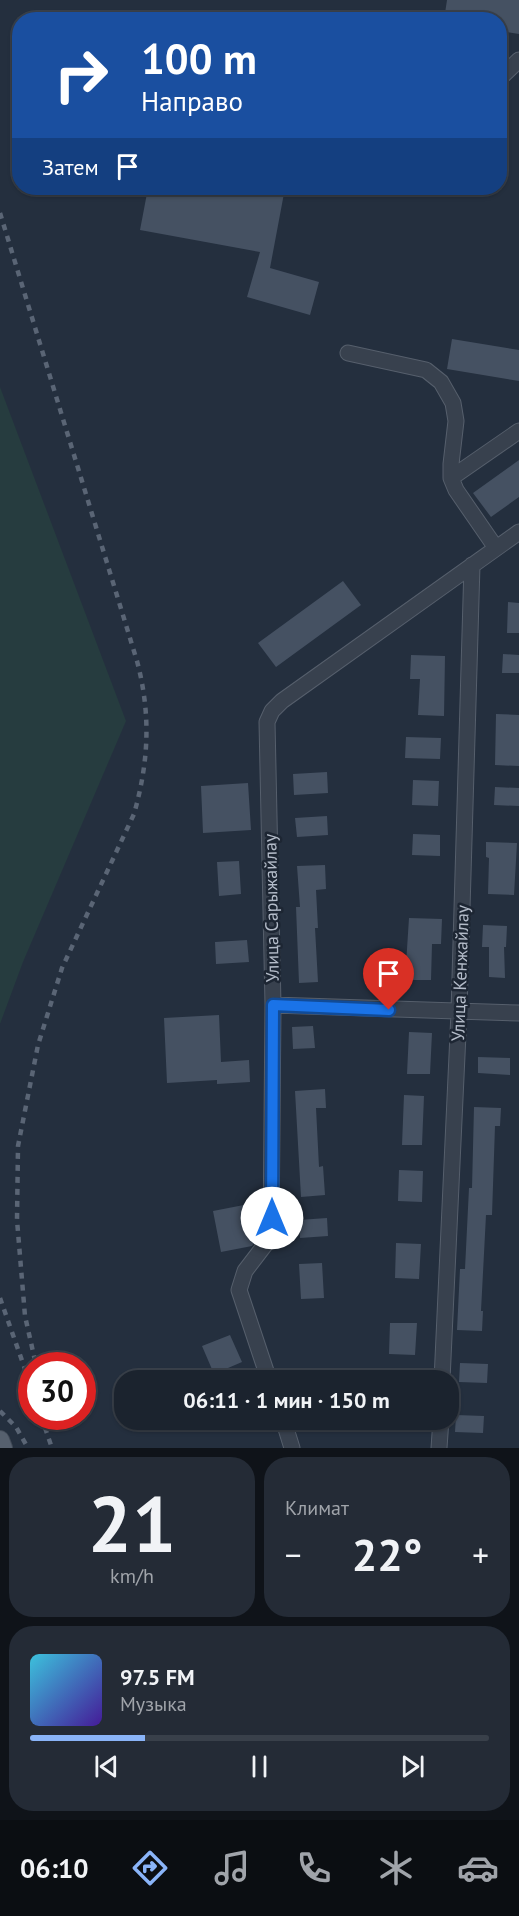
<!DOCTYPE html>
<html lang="ru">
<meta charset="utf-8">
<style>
:root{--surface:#1b232e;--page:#242b36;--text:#f1f3f6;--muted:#a0a4aa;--line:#39404a;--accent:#8ab4f8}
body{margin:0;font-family:"PT Sans",sans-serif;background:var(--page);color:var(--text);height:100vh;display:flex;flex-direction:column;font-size:22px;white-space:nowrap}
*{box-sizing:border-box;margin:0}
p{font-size:20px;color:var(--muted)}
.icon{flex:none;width:33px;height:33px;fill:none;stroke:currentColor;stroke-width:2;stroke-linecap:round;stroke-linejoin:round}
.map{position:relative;height:1448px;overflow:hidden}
.panel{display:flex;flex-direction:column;gap:9px;padding:9px;background:#0f1319;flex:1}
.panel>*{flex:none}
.guide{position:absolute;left:12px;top:12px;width:495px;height:183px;border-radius:24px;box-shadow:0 2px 4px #0004,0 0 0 2px var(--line);background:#1a4fa0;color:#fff;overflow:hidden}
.speed{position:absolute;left:18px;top:1352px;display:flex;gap:12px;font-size:30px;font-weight:700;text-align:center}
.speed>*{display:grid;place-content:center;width:78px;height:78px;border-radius:50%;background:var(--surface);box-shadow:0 2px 4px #0004,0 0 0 2px var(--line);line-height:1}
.speed .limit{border:9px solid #d22;background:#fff;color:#111}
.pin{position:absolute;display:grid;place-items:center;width:51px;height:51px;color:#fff;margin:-62px -26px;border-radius:50% 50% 50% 0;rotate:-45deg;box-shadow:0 0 6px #0007}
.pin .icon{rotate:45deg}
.me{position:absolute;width:66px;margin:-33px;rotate:0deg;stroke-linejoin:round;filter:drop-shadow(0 0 4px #0008)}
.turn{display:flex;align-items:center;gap:21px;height:126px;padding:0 30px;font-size:27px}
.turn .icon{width:78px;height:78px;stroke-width:2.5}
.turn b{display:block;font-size:42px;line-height:51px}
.then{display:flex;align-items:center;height:57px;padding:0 30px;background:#0003;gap:12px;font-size:22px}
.big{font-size:45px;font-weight:700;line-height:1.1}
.panel .card{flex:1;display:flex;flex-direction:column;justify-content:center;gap:9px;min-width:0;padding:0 21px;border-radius:24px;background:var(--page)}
.panel .dial{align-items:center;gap:0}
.dial b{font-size:78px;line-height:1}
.song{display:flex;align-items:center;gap:18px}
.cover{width:72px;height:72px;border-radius:9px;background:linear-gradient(135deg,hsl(190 70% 55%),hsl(260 70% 35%))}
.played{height:6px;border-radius:3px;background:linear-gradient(90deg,var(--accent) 25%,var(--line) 25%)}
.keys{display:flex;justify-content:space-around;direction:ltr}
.heat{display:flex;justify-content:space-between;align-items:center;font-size:33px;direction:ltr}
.panel .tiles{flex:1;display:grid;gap:9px;grid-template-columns:1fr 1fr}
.card:last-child{grid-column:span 2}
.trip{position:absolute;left:114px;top:1370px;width:345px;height:60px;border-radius:24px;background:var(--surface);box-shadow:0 2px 4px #0004,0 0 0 2px var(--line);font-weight:700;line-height:60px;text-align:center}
.tabs{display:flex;height:96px;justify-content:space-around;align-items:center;background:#0b0e12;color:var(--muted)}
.tabs .icon{width:42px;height:42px}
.tabs .selected{color:var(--accent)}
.tabs b{font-size:27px;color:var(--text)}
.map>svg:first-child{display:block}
.green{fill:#263c3f}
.building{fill:#455162}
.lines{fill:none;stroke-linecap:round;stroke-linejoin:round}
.minor-casing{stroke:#565f6c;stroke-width:17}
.major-casing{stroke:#414a57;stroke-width:20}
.minor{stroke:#38414e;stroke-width:15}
.major{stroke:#56606e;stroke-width:18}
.rail{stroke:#5a6575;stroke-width:4.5;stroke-dasharray:6 6;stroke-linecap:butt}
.route-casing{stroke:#114b97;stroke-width:15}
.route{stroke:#1a73e8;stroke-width:10}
.labels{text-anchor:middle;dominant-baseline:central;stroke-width:5;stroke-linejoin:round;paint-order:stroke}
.street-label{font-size:18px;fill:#b4bcc9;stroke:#1d2633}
</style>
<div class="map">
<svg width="519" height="1448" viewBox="0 0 519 1448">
<rect width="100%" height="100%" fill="#242f3e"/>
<!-- green -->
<path class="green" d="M0 387 126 721 23 962 0 1024Z"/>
<!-- building -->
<path class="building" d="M447 0H519V34L500 31V20H444Z
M148 188H285L270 268 319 282 310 315 247 297 260 252 140 230Z
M452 339 519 350V381L447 369Z
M519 460V497L491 517 473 493Z
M343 581 361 605 276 667 258 643Z
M508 602 519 603V633H507Z
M503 654 519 655V673H502Z
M411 655 445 656 444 716 418 715 420 679H410Z
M496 714 519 715V766L495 765Z
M406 737 441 738 440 759 405 758Z
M327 772 328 793 294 795 293 774Z
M413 780 439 781 438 806 412 805Z
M248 783 251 830 203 833 201 786Z
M495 787 519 788V806L494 805Z
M327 816 328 835 297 837 295 818Z
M413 834 440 835V856L412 855Z
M486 842 517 843 514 895 488 894 489 858 486 857Z
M239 861 241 894 219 896 217 862Z
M325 865 326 889 316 890 318 928H315L318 982 299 983 296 907H300L297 866Z
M409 918 442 919 441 944H432L431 980H405Z
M483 925 507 926 506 947H504L505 978 489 977V947H482Z
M247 940 249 962 216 964 215 942Z
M219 1015 221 1062 249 1060 250 1082 217 1084V1080L167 1083 164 1018Z
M313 1026 315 1048 293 1049 292 1027Z
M409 1032 432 1033 430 1074H407Z
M478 1057 510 1058V1075L478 1073Z
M325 1089 326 1108H316L319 1167 323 1166 325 1195 301 1197 295 1091Z
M404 1095 424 1096 422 1145H402Z
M474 1107 501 1108 500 1126H495L492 1215H486L481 1311H483L482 1331 457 1330 460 1269H465L469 1188H472Z
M399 1170 423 1171 422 1202 398 1201Z
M249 1204 256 1240 252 1246 221 1252 213 1211Z
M327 1218 328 1236 300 1238 299 1220Z
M396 1243 421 1244 419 1279 395 1278Z
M322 1263 324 1298 301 1299 299 1264Z
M390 1323H417L415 1355 389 1354Z
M230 1335 242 1362 214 1374 202 1346Z
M460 1363 488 1364 487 1383 459 1382Z
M456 1415 484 1416 483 1433 455 1432Z
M388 1419H414V1431L387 1430Z"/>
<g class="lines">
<!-- minor casing -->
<g class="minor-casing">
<path id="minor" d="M500 78 519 60
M348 353 426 370 441 382 453 403 456 421 451 464V478L456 490 496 548
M451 478 519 431
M273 1005 519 1013
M269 1380 239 1290 245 1271 271 1237 273 1005 267 722 272 711 282 701 519 532
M442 1380 459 1012 472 565
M283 1419 292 1448
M439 1448 441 1419"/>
</g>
<!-- major casing -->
<g class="major-casing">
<path id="major" d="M0 1440 3 1448"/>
</g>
<!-- minor -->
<use href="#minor" class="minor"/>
<!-- major -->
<use href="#major" class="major"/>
<!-- rail -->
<path class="rail" d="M0 213 137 661C151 714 149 761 134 814L62 968 38 1045 18 1146 17 1220 25 1316 36 1365
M0 1298 32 1389
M0 1411 16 1427 28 1448
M41 1416 52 1448"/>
</g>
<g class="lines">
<!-- route casing -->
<g class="route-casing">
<path id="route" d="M272 1218 273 1005 389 1010"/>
</g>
<!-- route -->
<use href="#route" class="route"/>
</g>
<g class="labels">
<!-- street labels -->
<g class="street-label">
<text transform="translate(271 908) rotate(-91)">Улица Сарыжайлау</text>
<text transform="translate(460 973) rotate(-88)">Улица Кенжайлау</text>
</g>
</g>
</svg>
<div class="speed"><div class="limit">30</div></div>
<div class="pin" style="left:389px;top:1010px;background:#d93025"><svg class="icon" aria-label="arrive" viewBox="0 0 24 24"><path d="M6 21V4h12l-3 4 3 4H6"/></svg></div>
<svg class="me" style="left:272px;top:1218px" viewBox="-20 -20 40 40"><circle r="19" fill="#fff"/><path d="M0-13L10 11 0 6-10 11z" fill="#1a73e8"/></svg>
<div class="trip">06:11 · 1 мин · 150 m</div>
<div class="guide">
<div class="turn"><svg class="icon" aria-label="right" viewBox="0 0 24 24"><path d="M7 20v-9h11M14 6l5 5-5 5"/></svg><div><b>100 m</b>Направо</div></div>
<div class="then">Затем<svg class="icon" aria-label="arrive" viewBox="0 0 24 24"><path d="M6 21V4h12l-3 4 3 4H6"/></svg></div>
</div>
</div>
<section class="panel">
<div class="tiles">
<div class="card dial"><b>21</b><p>km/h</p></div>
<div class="card"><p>Климат</p>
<div class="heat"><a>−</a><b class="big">22°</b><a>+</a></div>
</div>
<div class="card">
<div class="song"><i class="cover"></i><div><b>97.5 FM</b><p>Музыка</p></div></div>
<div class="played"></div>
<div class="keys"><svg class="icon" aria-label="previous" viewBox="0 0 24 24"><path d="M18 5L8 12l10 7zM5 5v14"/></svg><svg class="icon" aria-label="pause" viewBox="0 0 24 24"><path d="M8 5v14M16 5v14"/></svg><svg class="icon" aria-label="next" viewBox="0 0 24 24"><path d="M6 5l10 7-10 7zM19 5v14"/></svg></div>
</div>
</div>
</section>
<nav class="tabs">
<b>06:10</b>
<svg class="icon selected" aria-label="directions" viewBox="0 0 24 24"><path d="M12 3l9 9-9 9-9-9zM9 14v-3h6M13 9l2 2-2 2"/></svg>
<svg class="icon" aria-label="music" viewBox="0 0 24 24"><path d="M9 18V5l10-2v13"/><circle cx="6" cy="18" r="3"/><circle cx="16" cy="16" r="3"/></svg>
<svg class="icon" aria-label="phone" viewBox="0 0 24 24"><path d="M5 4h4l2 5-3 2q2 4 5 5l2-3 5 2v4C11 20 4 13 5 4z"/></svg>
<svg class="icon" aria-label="climate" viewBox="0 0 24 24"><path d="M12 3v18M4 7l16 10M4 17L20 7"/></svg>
<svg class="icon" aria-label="car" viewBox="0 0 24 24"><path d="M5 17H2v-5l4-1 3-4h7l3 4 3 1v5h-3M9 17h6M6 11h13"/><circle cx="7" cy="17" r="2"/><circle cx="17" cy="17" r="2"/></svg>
</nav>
